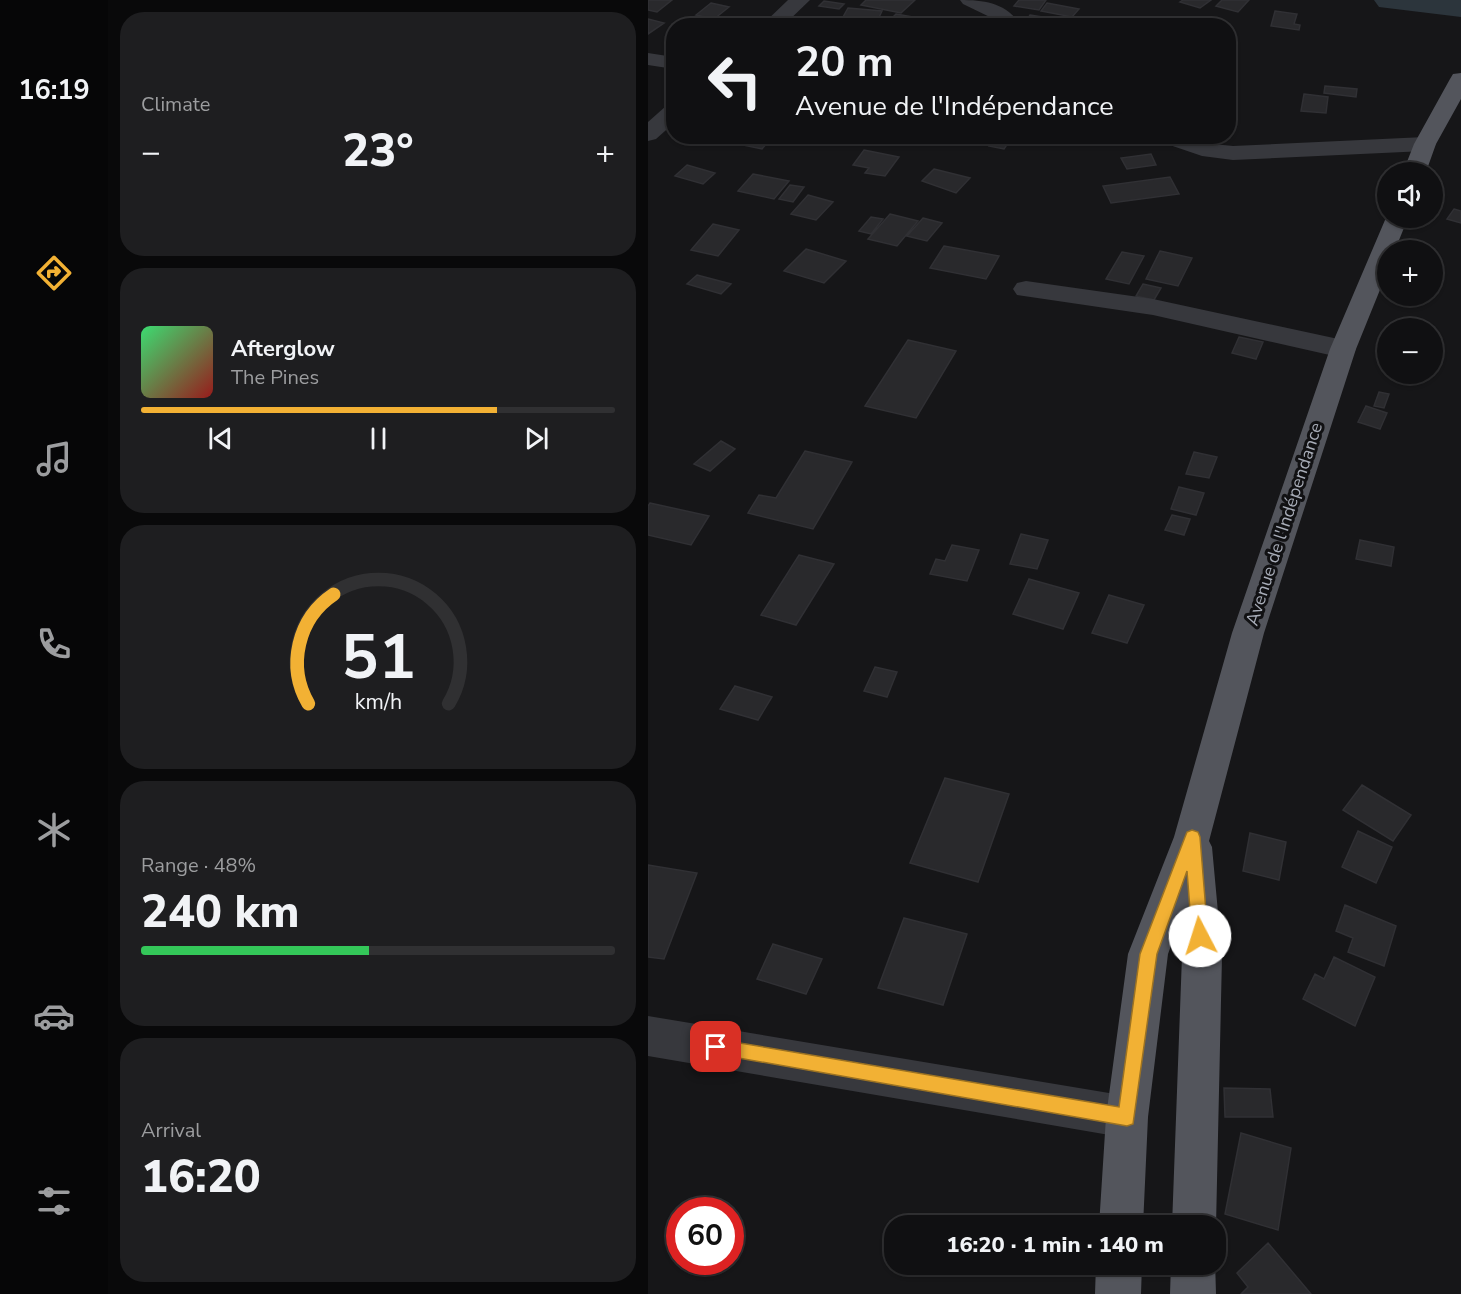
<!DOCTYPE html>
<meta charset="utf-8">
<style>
:root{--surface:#101012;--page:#1e1e20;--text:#f1f3f6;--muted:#9c9d9f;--line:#303032;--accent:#f2b134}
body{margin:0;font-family:"Nunito Sans",sans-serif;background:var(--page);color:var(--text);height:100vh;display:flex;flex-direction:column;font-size:22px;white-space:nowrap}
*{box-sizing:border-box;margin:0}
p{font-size:20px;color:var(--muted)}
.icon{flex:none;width:33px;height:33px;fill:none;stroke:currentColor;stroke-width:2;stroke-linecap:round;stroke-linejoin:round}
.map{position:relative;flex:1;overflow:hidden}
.sheet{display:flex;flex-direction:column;gap:12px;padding:12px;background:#09090a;width:540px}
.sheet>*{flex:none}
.top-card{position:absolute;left:18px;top:18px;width:570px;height:126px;border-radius:24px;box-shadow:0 2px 4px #0004,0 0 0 2px var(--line);background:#101012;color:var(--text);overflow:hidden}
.buttons{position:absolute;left:729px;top:162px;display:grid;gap:12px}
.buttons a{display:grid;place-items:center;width:66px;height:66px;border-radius:50%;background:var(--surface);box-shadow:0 2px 4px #0004,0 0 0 2px var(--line);font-size:30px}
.speed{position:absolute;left:18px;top:1197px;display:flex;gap:12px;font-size:30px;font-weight:700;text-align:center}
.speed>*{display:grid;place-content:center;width:78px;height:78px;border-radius:50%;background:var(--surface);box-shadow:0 2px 4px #0004,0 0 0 2px var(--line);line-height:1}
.speed .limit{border:9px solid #d22;background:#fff;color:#111}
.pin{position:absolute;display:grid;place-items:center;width:51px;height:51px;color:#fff;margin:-26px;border-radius:12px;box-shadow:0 3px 9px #0006}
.me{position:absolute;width:66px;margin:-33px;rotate:355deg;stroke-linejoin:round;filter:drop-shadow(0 0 4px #0008)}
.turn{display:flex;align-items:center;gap:21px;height:126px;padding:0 30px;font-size:27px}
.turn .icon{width:78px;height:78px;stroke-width:2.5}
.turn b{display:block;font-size:42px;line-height:51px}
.big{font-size:45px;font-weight:800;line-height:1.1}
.sheet .tile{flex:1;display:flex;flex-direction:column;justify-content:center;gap:9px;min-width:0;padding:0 21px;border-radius:24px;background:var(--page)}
.sheet .dial{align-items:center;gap:0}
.dial svg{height:156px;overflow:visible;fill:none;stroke:var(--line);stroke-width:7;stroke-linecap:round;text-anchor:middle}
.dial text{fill:var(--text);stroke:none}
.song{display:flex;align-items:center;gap:18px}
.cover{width:72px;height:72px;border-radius:9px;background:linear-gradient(135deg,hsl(140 70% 55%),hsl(0 70% 35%))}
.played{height:6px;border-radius:3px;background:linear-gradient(90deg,var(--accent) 75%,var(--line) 75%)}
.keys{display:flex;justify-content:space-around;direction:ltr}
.heat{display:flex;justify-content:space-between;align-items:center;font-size:33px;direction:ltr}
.charge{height:9px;border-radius:4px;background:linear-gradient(90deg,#34c759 48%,var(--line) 0)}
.trip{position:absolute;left:236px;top:1215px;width:342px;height:60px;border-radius:24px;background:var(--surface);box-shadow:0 2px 4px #0004,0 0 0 2px var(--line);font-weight:800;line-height:60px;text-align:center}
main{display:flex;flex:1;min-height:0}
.dock{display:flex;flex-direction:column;width:108px;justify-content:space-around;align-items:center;background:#060607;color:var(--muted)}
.dock .icon{width:42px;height:42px}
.dock .current{color:var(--accent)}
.dock b{font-size:27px;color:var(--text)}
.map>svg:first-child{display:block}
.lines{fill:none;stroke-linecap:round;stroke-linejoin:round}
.river{fill:#2c353c;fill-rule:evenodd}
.building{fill:#29292c;stroke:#303034;stroke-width:1.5}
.street{fill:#37383d;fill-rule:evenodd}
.primary{fill:#53555c;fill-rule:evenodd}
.route{fill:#f2b134;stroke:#9d7322;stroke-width:1.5}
.labels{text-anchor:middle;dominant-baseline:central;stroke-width:6;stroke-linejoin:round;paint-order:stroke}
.street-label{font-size:18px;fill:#a8adb8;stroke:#111113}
</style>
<main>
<nav class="dock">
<b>16:19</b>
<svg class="icon current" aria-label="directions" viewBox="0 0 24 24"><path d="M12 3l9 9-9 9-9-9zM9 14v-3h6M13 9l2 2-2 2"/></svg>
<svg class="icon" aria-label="music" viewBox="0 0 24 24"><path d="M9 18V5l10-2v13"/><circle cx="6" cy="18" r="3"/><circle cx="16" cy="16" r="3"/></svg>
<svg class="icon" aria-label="phone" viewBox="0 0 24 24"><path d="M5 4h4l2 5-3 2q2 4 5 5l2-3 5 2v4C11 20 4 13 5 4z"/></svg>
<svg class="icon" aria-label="climate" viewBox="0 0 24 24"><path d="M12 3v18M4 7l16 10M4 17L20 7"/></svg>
<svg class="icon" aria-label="car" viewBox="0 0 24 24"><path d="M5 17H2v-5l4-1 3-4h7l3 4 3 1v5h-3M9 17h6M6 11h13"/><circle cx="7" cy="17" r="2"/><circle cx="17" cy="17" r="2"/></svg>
<svg class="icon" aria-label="filters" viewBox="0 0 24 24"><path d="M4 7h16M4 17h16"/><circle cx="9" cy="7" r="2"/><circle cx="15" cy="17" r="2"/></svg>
</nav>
<section class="sheet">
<div class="tile"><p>Climate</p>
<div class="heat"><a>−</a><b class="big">23°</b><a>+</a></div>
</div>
<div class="tile">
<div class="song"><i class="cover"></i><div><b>Afterglow</b><p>The Pines</p></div></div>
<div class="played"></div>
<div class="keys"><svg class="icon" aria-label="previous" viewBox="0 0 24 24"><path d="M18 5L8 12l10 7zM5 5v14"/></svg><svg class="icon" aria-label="pause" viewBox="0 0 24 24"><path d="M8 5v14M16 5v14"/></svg><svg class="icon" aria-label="next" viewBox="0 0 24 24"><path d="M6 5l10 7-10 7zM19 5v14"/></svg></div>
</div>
<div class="tile dial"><svg viewBox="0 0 100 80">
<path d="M14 69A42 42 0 1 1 86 69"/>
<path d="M14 69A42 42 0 0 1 27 13" stroke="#f2b134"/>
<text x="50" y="56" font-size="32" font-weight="700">51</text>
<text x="50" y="72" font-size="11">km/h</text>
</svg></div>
<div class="tile"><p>Range · 48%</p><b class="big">240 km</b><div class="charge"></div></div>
<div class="tile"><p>Arrival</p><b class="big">16:20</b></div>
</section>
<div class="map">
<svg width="813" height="1294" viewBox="0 0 813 1294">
<rect width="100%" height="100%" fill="#161618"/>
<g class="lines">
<!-- river -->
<path class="river" d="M726 0H813V17L731 7Z"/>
</g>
<!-- building -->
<path class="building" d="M0 0H24L9 12 0 10Z
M218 0H267L253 13 213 5Z
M371 0H398L391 10 366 6Z
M535 0H563L552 8 532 2Z
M574 0H601L590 12 568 6Z
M176 1 196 4 191 9 171 6Z
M63 3 81 7 66 19 48 15Z
M399 3 431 9 424 17 393 11Z
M200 8 234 11 227 26H190Z
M627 11 649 14 646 24 652 25 651 30 623 26Z
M248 14 276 19 271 24 243 19Z
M382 15 395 17 390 26H375Z
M0 19 16 23 0 34Z
M677 86 709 89 708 97 676 93Z
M656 94 680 97 678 113 653 111Z
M74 136H125L114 149 71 140Z
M310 136H365L356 149 341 146 343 143Z
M216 150 251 157 237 176 217 173 221 168 205 165Z
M503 154 508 165 479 169 473 158Z
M39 165 67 173 55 184 27 176Z
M286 169 322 178 308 193 274 181Z
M105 174 141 181 126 199 90 191Z
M522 177 531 194 463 203 455 186Z
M142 185 156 187 145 202 131 199Z
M160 195 185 202 168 220 143 214Z
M806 209 813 211V223L799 219Z
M242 214 270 221 249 246 220 239Z
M223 217 235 219 223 234 211 231Z
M275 218 294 223 279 241 259 236Z
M65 224 91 230 70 256 43 250Z
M296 246 351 256 338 279 282 268Z
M158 249 198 261 176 283 136 271Z
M512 251 544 258 530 286 498 279Z
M474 252 496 256 481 284 458 279Z
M49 275 83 284 73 294 39 284Z
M495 284 513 288 506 300 488 296Z
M591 337 615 342 608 359 584 353Z
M260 340 308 351 268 418 217 406Z
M731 392 741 394 736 408 726 406Z
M718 406 739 413 732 429 710 422Z
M73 441 87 449 62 471 46 464Z
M157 451 204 462 165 529 100 513 111 495 128 498Z
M546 452 569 457 561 478 538 474Z
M531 487 556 493 548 515 523 509Z
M2 503 61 516 43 545 0 535V506Z
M524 515 542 519 536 535 517 530Z
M373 534 400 540 389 569 362 564Z
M712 540 746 547 743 566 708 559Z
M304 545 331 550 319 581 282 574 288 559 297 561Z
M151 555 186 564 148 625 113 615Z
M381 579 431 593 415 629 365 614Z
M461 595 496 605 479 643 444 633Z
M227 667 249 672 239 697 216 691Z
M87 686 124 697 110 720 72 709Z
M297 778 361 794 330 882 262 863Z
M714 785 763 815 745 841 695 810Z
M710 831 744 847 728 883 694 867Z
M602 833 638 842 631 880 595 871Z
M0 865 49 873 16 959 0 957Z
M697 905 748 926 736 966 700 952 705 938 688 931Z
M256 918 319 934 295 1005 230 988Z
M125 944 174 959 158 994 109 979Z
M686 957 727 977 707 1026 655 999 667 974 676 979Z
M576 1088 622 1089 625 1117H577Z
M593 1133 643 1148 630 1230 577 1214Z
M620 1243 663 1294H593L600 1287 589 1273Z"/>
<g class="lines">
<!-- street -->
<path class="street" d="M140 0H162L135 26H113Z
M312 0C338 0 358 3 374 26H353L348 20 315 4Z
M0 53 26 57V69L0 65Z
M26 105V123L8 139 0 141V122L18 106Z
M507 136H542L565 144 585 146 777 137 785 139 788 144 785 149 777 151 585 160 554 156 510 141Z
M378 281 505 299 695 340 705 343 708 349 705 355 695 358 505 315 369 295 365 289 369 283Z
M0 1016 479 1096 494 1102 500 1117 494 1132 479 1138 0 1056Z"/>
<!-- primary -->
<path class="primary" d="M813 73V99L788 144 778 172H755L766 144 802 79 805 74Z
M740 213V218H760L747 250H740V270L708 349 616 633 561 841 564 847 574 956 568 1226 567 1229V1226H524L534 956 532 921 520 954 500 1117 495 1226H451L458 1117 480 954 526 837 584 633 682 349Z
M567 1260 568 1294H522L523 1264H567Z
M448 1264H494L493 1294H447Z"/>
</g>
<!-- route -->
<path class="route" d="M544 830 550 832 552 837 560 936 558 942 552 944 547 942 544 936 539 871 509 954 485 1124 479 1126 62 1053 60 1047 62 1041 68 1039 471 1107 492 954 537 837 539 832Z"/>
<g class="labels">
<!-- street labels -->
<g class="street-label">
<text transform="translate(636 524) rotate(-72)">Avenue de l'Indépendance</text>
</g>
</g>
</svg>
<div class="buttons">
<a><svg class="icon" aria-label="sound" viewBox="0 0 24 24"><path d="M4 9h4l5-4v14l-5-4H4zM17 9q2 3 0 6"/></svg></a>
<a>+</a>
<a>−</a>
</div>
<div class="speed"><div class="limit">60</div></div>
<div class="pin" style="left:68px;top:1047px;background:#d93025"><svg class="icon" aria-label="arrive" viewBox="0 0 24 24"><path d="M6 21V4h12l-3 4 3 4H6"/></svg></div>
<svg class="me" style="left:552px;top:936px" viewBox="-20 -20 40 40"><circle r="19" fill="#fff"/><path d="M0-13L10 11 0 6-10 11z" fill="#f2b134"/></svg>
<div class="trip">16:20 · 1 min · 140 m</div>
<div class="top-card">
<div class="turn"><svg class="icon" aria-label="left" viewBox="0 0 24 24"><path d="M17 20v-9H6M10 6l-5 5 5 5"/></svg><div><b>20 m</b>Avenue de l'Indépendance</div></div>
</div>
</div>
</main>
